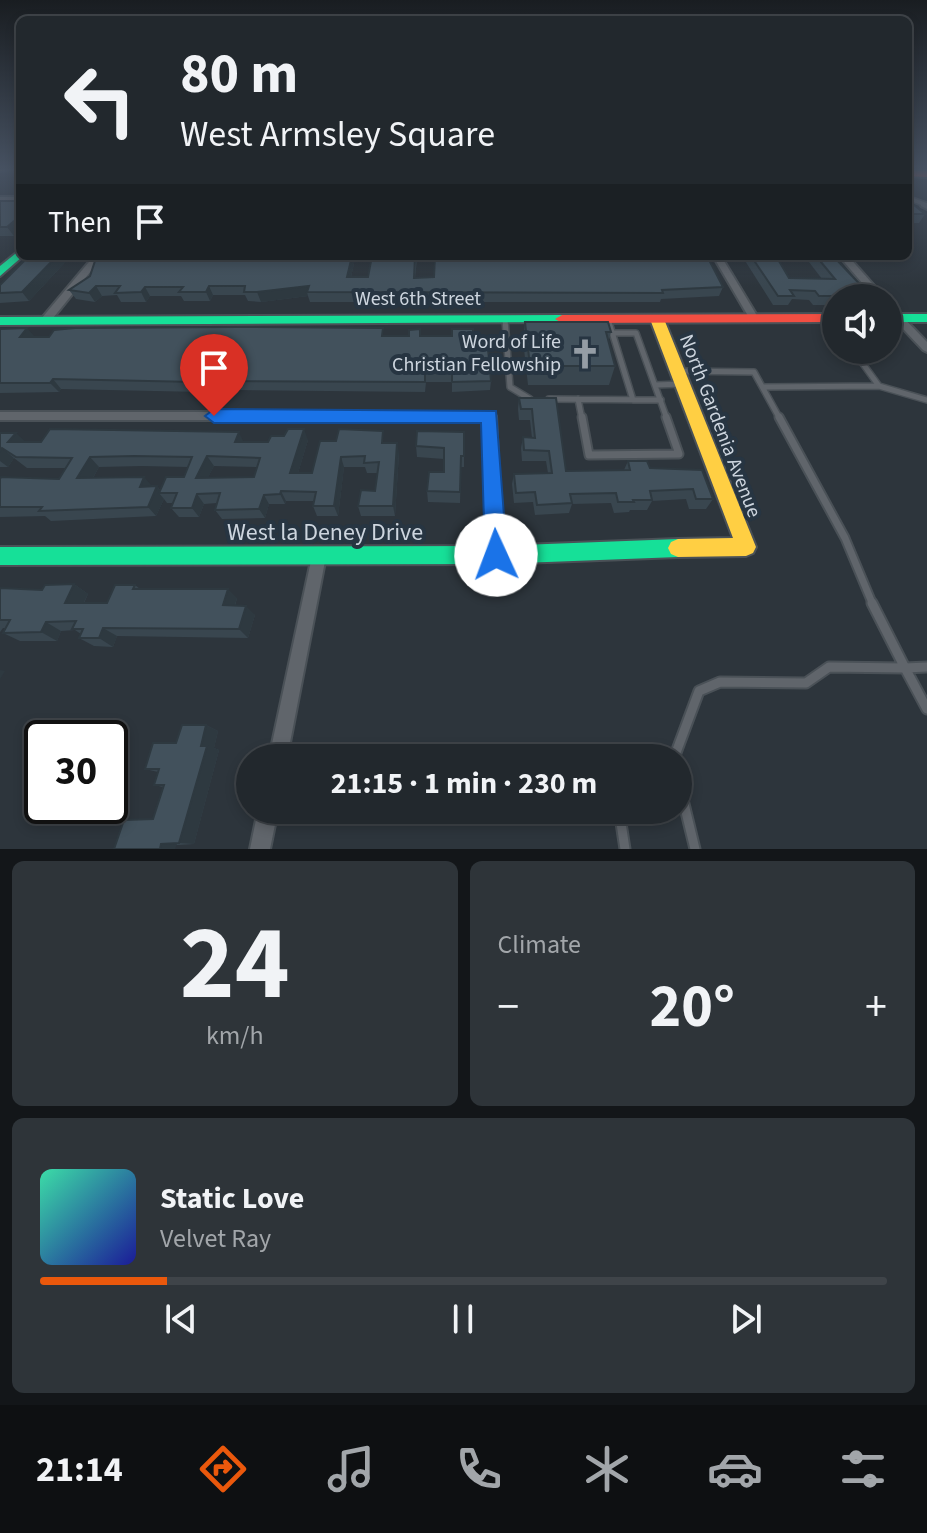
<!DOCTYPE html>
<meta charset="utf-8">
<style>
:root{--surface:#22282d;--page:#2e3439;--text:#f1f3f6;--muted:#a2a6aa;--line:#3f4449;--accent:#ea580c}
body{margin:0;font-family:"Source Sans 3",sans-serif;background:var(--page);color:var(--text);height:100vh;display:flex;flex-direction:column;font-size:30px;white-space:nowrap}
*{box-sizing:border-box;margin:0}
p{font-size:26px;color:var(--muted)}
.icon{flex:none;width:44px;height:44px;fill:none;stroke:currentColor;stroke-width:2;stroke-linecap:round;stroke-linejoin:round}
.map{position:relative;height:849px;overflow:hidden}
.drawer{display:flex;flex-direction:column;gap:12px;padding:12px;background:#131619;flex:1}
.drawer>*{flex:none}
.banner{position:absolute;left:16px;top:16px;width:896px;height:244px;border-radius:12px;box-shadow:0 4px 12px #0003,0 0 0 2px var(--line);background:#22282d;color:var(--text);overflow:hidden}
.controls{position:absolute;left:822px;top:284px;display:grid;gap:16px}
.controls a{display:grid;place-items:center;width:80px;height:80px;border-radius:50%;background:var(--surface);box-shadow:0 4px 12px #0003,0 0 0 2px var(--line);font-size:40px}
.speed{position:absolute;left:24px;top:720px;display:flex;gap:16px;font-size:40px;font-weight:700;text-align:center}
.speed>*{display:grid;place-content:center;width:104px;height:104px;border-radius:50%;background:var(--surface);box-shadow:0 4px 12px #0003,0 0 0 2px var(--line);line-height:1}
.speed .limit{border:4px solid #111;border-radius:12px;background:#fff;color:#111}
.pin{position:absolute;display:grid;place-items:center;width:68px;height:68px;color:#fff;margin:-82px -34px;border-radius:50% 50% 50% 0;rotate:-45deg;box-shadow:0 0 8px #0007}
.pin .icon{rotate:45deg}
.me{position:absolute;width:88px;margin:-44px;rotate:358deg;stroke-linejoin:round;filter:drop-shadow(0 0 6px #0008)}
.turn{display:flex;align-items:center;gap:28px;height:168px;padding:0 32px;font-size:36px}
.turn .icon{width:104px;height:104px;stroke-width:2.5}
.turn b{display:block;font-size:56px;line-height:68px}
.then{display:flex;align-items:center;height:76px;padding:0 32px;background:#0003;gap:16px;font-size:30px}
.big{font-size:60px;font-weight:700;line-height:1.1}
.drawer .tile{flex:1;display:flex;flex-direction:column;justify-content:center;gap:12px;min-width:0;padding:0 28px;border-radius:12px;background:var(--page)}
.drawer .dial{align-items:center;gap:0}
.dial b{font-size:104px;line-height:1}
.song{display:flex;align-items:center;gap:24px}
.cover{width:96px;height:96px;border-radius:12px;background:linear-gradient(135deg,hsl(160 70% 55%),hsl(240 70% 35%))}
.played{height:8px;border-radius:4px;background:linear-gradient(90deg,var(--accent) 15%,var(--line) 15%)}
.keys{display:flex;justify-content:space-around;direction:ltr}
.heat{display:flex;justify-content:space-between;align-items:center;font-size:44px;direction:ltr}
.drawer .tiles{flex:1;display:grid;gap:12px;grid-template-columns:1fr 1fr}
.tile:last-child{grid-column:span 2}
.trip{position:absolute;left:236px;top:744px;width:456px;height:80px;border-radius:40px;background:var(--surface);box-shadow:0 4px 12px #0003,0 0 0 2px var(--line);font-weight:700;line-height:80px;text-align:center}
.tab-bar{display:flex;height:128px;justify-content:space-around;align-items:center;background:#0e1012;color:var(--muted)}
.tab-bar .icon{width:56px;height:56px}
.tab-bar .selected{color:var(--accent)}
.tab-bar b{font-size:36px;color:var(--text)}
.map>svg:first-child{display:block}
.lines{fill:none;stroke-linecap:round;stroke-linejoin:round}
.lane-far3-casing{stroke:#4a5157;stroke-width:7}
.lane-far2-casing{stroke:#4a5157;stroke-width:8}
.lane-far1-casing{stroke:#4a5157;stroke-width:11}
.lane-casing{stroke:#4a5157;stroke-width:13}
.street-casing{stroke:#4a5157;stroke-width:4}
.fast-casing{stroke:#4a5157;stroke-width:4}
.slow-casing{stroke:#4a5157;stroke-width:4}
.jam-casing{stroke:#4a5157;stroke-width:4}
.lane-far3{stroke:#60656b;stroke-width:4}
.lane-far2{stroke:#60656b;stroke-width:5}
.lane-far1{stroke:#60656b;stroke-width:7}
.lane{stroke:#60656b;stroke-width:9}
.street{fill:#60656b;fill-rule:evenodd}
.fast{fill:#16e098;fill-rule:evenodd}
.slow{fill:#ffcf43;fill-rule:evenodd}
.jam{fill:#f24e42;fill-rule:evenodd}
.wall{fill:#39464f;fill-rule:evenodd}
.shaded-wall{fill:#2e3940}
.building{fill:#42515c;stroke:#2e3940;stroke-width:2;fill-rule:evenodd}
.route{fill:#1a73e8;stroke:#114b97;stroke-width:2}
.labels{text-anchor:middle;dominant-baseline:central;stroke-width:8;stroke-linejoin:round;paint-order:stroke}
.street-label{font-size:20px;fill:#cdd5de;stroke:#273542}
.poi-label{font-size:20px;fill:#cdd5de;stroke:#273542;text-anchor:end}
.near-street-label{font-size:24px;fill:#cdd5de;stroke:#273542}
</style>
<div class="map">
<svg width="927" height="849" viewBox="0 0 927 849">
<rect width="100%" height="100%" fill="#2d353c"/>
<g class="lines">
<!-- lane-far3 casing -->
<g class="lane-far3-casing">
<path id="lane-far3" d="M908 198 924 204"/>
</g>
<!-- lane-far2 casing -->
<g class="lane-far2-casing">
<path id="lane-far2" d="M505 319 510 387 530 399
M608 319 633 400
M613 333H636L667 419
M853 350 879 386 927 400
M677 371 754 372 780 419
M655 385 682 384
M763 387 879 386
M549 399 661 400
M578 399 582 419"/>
</g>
<!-- lane-far1 casing -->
<g class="lane-far1-casing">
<path id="lane-far1" d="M582 417 589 455 679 454 666 417
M779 417 845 538 873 605"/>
</g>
<!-- lane casing -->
<g class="lane-casing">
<path id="lane" d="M872 603 905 668 927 667
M674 758 699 691 720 682 806 683 829 667 905 668 927 709
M678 779 695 849
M619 810 625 849"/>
</g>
<!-- street casing -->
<g class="street-casing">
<path id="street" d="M0 197H20V201H0Z
M921 202 927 203V209L921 206Z
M94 256H103L49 323H41V319Z
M713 256H721L759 319 757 321H751Z
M839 256H848L885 298H875Z
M888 304 891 305 927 342V352L923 350 888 313Z
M0 412H490L496 416 503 555 501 560 496 562 491 560 489 555 484 420H0Z
M319 549 324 551 326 556 287 758H269L312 556 314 551Z
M258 810H278L270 849H250Z"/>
</g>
<!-- fast casing -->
<g class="fast-casing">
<path id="fast" d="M20 250V256H23L0 276V266Z
M888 314H927V322H888Z
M562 315 569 319 567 322 0 325V317Z
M678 539 685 542 688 548 685 554 678 557 496 564 0 565V547L496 546Z"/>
</g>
<!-- slow casing -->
<g class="slow-casing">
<path id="slow" d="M0 168H14L0 171Z
M657 315 664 319 756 547 753 553 746 556 678 557 671 554 668 548 671 542 678 539 733 538 650 319Z"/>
</g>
<!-- jam casing -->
<g class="jam-casing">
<path id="jam" d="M908 170 927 171V177L908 176Z
M836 314V322L562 323 555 319 562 315Z"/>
</g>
<!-- lane-far3 -->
<use href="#lane-far3" class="lane-far3"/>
<!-- lane-far2 -->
<use href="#lane-far2" class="lane-far2"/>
<!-- lane-far1 -->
<use href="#lane-far1" class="lane-far1"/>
<!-- lane -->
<use href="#lane" class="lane"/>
<!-- street -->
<use href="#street" class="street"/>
<!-- fast -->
<use href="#fast" class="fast"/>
<!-- slow -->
<use href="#slow" class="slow"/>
<!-- jam -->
<use href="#jam" class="jam"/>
</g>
<!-- wall -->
<path class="wall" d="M908 200 925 214 919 223H908Z
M0 201 14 236H0Z
M29 256H71L29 301 0 303V293Z
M742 256H833L871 296 870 298H836V305H813L809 300 792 299 788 305H773ZM779 260 809 262 822 279 789 278Z
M106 259H355L351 277H368L417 259 415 278 723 287 719 296 661 299 660 302H310L308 296 261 302 248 301 245 295H213L210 301H184L181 296H150L146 302H121L117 295 102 296 95 302 76 299 69 290 90 276Z
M525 322 611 332 608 343 615 366 609 385H528L523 340Z
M0 329 34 337 409 336 420 329 421 336 473 337 491 381 490 390 452 392V382H426L425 392 232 390 228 381 206 382 202 392 61 389 59 392 0 393Z
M519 398H556L566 471 624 470 628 461 650 468 713 499 706 509H689L686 499 652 501 647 510H630L629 512 614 513 611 503 572 504 569 513 535 515 533 502 514 503 512 484 514 474 548 473 546 461H522L521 448 523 437 532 438 530 420H519L518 409Z
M464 432V467H461L460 503 428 502 427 491 444 472V459L417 457 416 446Z
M0 433 26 442H268L308 440 298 473H312L320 441 385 442V443L399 453 395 516H361L358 506 375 491 377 473H367L365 467H344L338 516H317L313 506 314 501H286L285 504H269L265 518 222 519 215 510 217 503 204 504 199 517H179L171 508 173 503H167L164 499 156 516 51 521 45 516 0 517V479H59L66 468H27L14 458 8 467H0ZM142 466 188 467 184 477 160 490 157 486 93 478 99 467ZM214 466 257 467 254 477H208Z
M74 584 88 594 84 603H107L135 585 140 589 237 598 235 606 255 615 248 638 117 636 113 647 94 646 79 638 81 634 75 630 61 631 57 641H20L3 633 5 628H3L0 632V588L42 590Z
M206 725 218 731 214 748 219 750 194 844 114 849 153 819 163 787 154 785 158 772 145 769 176 743Z"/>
<!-- shaded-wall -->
<path class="shaded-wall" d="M20 216V230L14 236 7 227Z
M57 256H71L29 301 22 292Z
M352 256H355V259L349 286 347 277Z
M96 286 102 296 95 302 89 293Z
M209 286 213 295 210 301 206 292Z
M309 286 307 292 308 296 261 302 257 292Z
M145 287 150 296 146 302 141 292Z
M27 328 36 338 20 337Z
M201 372 206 382 202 392 196 382Z
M53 379 61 389 59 392 50 383Z
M304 429 308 440 295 483 290 473Z
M239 432 244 443 235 442Z
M16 433 27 443 8 442Z
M397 443 399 453 395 516 393 506Z
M2 448 14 458 8 467 0 461V451Z
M207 456 214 466 203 487 196 478Z
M90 457 99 467 87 488 77 478Z
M341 457 344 467 338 516 334 506Z
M144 477 153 487H140Z
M157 486 162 493H159L164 499 156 516 148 507Z
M281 491 286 501 285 504 280 494Z
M197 494 204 504 199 517 192 508Z
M264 495 269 504 265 518 259 509Z
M74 584 88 594 79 612 65 603Z
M228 589 237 598 232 614 223 605Z
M246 606 255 615 248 638 239 629Z
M46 622 61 631 57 641 41 632Z
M103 628 117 636 113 647 99 638Z
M0 670 5 671 0 679Z
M206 725 218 731 214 748 219 750 194 844 179 843 201 746Z
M112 757 123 760 110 794V761Z
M161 844H177L175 849H160Z"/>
<!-- building -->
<path class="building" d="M908 200 925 214H908Z
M0 201H20V216L7 227H0Z
M29 256H57L22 292 0 293V285Z
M107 256H352L347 277H368L372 256H415L414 278 434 277 435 256H707L723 287 662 290 663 293 307 292 309 286 257 292H244L245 286H209L206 292H179L183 287H145L141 292 115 293 120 286H96L89 293 69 290 90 276 95 261 106 259Z
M751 256H776L789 278 835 279 816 256H833L871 296H819L815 291 790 290 794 296H778Z
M525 322H608L611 332H606L615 366H530Z
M238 327 383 328 382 336H409V330L420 329V336H452V329H473V337L487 338 491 381 452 382V372H425V382L227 381 231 371 201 372 196 382 53 379 50 383H0V329L27 328 20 337H49L54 330 75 328Z
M519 398H556L566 471 630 470 628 461H647L650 468 702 470 713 499H696L693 489 650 491 652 500H633L634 502H618L616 493 570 494 572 503 537 505 535 492 516 493 514 474 552 473 549 451 524 450 523 437 535 438 533 420 532 409H521Z
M50 429 239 432 235 442H268L271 436H284L288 429H304L290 473H312L320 441H336L339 429 383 431 382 443H397L393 506H358L361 490 375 491 379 462 364 463 365 456 341 457 334 506H313L316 492 281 491 280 494 264 495 259 509 215 510 220 493 197 494 192 508H171L177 493H159L166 477H184L192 457 134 456 90 457 77 478 144 477 140 487 157 486 148 507 39 511 42 507H0V479L1 477 59 479 72 458 16 457 2 448 0 451V433H16L8 442H41ZM207 456 260 458 254 477 196 478Z
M417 431 464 432V456H461L460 492 427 491 429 472H444V448L416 446Z
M74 584 65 603H107L115 585H135L133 589H228L223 605 246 606 239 629 103 628 99 638H79L83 629H72L76 621 46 622 41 632 3 633 10 620H0V588L42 590 45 585Z
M182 725H206L201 746H207L179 843 161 844 160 849H114L124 820 153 819 164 785H154L159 769H145L153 743H176Z"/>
<!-- sky -->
<linearGradient id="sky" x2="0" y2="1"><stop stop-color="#191d21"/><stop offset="0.59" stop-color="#465161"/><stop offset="1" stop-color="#465161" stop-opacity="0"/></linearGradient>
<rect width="927" height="287" fill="url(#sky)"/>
<!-- route -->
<path class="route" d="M214 409 496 411 507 555 503 562 496 565 488 562 485 555 481 423H214L205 416Z"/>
<!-- icons -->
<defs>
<g id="church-bare" transform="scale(2.4)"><path d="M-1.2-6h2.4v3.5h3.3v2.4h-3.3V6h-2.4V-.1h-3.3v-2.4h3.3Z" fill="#959da5" stroke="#273542" stroke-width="2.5" paint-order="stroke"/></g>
</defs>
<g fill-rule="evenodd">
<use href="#church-bare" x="585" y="354"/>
</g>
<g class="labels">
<!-- street labels -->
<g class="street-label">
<text x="418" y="299">West 6th Street</text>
<text transform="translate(720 426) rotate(69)">North Gardenia Avenue</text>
</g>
<!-- poi labels -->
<g class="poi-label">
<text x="561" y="342">Word of Life<tspan x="561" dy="23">Christian Fellowship</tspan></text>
</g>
<!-- near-street labels -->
<g class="near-street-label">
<text x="325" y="532">West la Deney Drive</text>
</g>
</g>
</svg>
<div class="controls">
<a><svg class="icon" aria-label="sound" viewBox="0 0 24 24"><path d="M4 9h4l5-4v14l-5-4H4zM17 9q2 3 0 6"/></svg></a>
</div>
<div class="speed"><div class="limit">30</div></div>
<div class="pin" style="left:214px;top:416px;background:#d93025"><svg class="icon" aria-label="arrive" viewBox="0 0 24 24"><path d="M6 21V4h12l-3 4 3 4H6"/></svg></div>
<svg class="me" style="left:496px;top:555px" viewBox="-20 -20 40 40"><circle r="19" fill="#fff"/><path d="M0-13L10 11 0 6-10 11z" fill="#1a73e8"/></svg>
<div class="trip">21:15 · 1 min · 230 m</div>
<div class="banner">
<div class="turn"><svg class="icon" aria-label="left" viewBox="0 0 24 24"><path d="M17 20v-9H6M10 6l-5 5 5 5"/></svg><div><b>80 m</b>West Armsley Square</div></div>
<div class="then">Then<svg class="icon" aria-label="arrive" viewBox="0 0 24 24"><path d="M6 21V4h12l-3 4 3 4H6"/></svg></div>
</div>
</div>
<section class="drawer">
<div class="tiles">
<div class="tile dial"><b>24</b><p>km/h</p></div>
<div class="tile"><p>Climate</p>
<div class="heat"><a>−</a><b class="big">20°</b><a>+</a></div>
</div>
<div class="tile">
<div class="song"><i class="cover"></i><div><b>Static Love</b><p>Velvet Ray</p></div></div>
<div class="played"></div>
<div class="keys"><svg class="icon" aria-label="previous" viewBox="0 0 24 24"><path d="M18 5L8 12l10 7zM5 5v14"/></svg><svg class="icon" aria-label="pause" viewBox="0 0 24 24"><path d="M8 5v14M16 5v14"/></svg><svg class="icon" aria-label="next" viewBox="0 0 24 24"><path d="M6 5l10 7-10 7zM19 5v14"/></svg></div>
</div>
</div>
</section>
<nav class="tab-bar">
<b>21:14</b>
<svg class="icon selected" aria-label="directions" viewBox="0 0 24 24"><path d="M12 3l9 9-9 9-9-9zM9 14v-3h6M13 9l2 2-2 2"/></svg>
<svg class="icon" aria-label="music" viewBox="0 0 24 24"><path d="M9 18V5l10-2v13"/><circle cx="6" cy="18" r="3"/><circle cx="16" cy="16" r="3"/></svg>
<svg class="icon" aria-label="phone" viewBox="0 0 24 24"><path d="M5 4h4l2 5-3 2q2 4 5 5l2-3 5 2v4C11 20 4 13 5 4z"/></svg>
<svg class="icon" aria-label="climate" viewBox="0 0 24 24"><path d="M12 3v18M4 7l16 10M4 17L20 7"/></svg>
<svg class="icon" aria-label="car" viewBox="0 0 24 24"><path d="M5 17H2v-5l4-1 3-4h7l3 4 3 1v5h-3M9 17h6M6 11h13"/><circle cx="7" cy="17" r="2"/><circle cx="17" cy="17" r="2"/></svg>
<svg class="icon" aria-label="filters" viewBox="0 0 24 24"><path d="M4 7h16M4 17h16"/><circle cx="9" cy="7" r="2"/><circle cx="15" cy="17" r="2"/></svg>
</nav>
